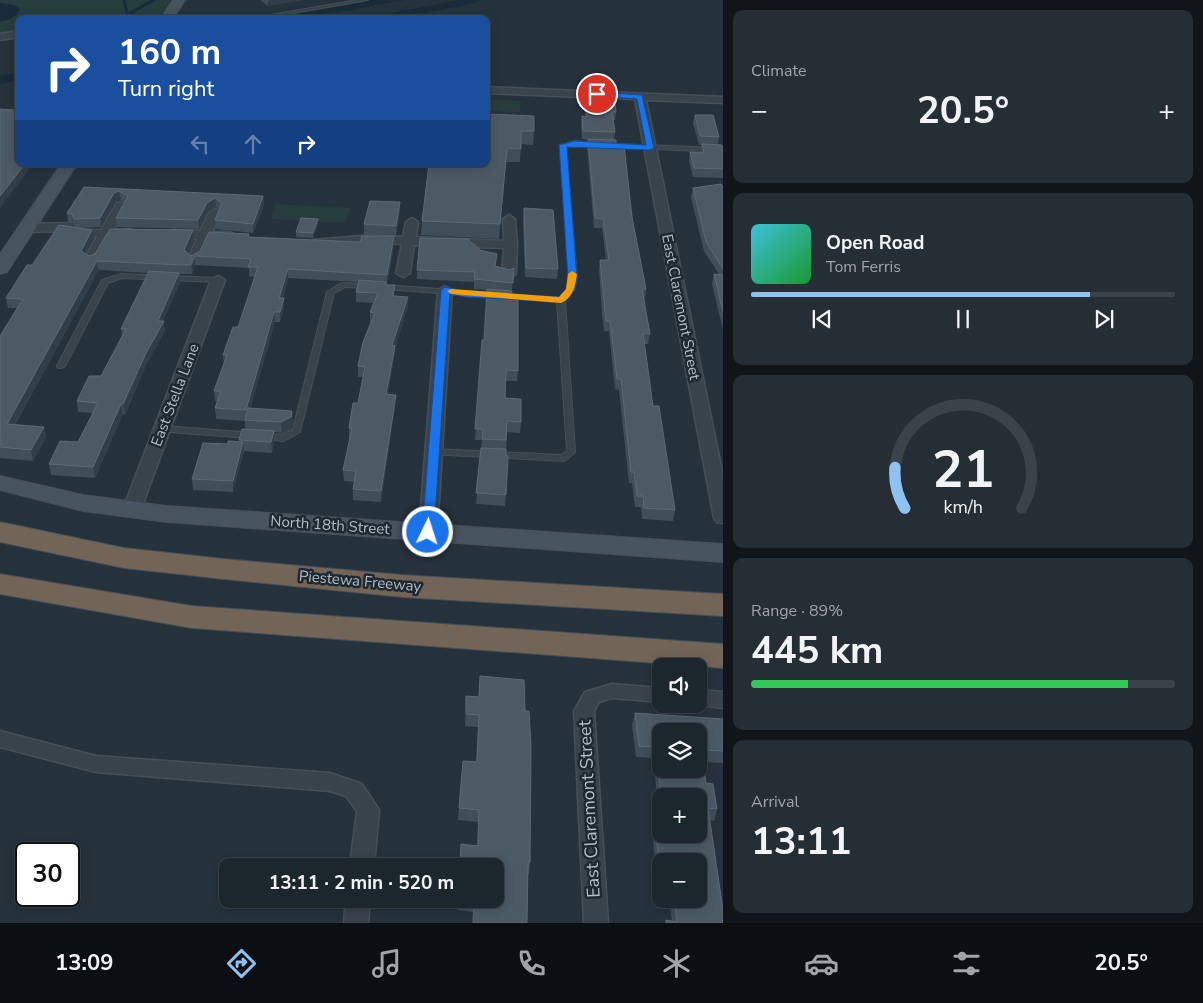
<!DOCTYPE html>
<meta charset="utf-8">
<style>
:root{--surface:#1c262d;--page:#252e35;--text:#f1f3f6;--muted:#a0a5aa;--line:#3a4349;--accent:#8fc1f2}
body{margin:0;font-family:"Nunito Sans",sans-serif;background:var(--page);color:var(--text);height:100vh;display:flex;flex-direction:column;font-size:19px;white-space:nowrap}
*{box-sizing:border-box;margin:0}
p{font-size:16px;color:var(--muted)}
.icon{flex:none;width:28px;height:28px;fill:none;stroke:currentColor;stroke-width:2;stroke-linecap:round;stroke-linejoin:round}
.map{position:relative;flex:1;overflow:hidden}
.panel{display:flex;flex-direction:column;gap:10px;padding:10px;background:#0f1519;width:480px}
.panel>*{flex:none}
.top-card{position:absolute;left:15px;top:15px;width:475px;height:152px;border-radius:10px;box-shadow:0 2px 12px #0003,0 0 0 1px var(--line);background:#1a4fa0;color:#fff;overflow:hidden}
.tools{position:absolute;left:652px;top:658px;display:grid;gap:10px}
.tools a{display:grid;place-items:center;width:55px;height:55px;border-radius:10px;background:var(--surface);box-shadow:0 2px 12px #0003,0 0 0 1px var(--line);font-size:25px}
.speed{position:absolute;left:15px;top:842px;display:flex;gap:10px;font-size:25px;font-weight:700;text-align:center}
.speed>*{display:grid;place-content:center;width:65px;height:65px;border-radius:50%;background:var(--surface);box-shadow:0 2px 12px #0003,0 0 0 1px var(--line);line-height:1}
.speed .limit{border:2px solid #111;border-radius:8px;background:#fff;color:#111}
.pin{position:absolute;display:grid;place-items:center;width:42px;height:42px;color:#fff;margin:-21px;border:2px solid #fff;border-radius:50%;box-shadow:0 1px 5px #0007}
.me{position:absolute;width:55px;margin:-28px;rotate:4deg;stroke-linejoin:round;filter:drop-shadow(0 0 4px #0008)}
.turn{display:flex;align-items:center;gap:18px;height:105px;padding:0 20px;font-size:22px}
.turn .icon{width:65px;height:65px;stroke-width:2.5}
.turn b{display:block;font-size:35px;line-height:42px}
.lanes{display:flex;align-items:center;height:48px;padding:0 20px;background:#0003;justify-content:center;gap:25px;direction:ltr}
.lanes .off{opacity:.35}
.big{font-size:38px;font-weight:700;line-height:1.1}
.panel .widget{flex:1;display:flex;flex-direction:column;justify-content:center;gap:8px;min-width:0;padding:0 18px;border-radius:10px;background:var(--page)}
.panel .dial{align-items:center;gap:0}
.dial svg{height:130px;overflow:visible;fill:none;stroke:var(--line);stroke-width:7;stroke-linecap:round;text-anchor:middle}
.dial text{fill:var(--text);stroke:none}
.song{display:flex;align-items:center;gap:15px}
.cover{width:60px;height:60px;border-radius:8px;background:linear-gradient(135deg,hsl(190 70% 55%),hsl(130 70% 35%))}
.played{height:5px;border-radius:2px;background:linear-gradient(90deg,var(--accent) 80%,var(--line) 80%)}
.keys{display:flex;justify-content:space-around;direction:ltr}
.heat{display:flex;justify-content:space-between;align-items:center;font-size:28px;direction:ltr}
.charge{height:8px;border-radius:4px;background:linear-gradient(90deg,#34c759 89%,var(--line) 0)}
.trip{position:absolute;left:219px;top:858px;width:285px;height:50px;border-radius:10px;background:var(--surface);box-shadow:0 2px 12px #0003,0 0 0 1px var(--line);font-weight:700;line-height:50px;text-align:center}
.dock{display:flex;height:80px;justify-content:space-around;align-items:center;background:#0b0f12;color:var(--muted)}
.dock .icon{width:35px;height:35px}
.dock .active{color:var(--accent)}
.dock b{font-size:22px;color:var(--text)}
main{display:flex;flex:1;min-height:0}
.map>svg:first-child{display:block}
.green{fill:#273d3d}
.water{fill:#192a3a}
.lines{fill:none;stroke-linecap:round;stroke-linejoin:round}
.stream{stroke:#192a3a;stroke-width:3}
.canal{fill:#192a3a;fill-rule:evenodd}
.lane-casing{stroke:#454f58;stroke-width:2}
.street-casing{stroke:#454f58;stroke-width:3}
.secondary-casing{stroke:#454f58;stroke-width:2}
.highway-casing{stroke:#444e57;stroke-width:2}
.lane{fill:#39434c;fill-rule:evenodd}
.street{fill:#39434c;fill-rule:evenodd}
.secondary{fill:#47535f;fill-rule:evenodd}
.highway{fill:#726456;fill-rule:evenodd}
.wall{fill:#404e5a}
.shaded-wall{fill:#303e49}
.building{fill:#4c5a66;stroke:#5d6a75;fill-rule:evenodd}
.route{fill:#1a73e8;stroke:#114b97}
.slow{fill:#f59e0b}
.labels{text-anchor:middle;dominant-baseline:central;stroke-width:5;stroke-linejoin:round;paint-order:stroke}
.street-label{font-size:15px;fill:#b5bec8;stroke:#1e2831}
.near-street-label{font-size:18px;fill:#b5bec8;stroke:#1e2831}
</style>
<main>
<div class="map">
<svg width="723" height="923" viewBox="0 0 723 923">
<rect width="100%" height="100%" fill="#25323c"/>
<!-- green -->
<path class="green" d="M0 0H171L157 19H19V31L0 35Z
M486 99 520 101V112L486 111Z
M276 204 350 208 345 223 271 219Z"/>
<!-- water -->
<path class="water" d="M370 0H405L299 19H255Z
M0 3 14 5 20 9C17 18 8 20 0 22Z"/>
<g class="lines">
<!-- stream -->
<path class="stream" d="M124 0 127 13
M119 19 154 0"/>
<!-- canal -->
<path class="canal" d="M459 0H480L475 3 395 19H372L377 16Z
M19 72V80L0 84V76Z"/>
<!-- lane casing -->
<g class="lane-casing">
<path id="lane" d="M358 0H368L259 19H247Z
M575 141 597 143 600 145 597 147 575 145 566 146 577 278 574 290 565 300 575 452 566 460 563 461 430 454 429 452 430 450 433 449 561 455 567 451 557 302 385 289 381 287 385 285 559 298 567 289 569 278 560 145Z
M613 144 723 148V152L611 147V145Z
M121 274 218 278 222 280 218 282 122 278 108 283 65 366 61 368H58L57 366 102 280Z
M341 283 369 284 373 286 369 288 345 287 334 293 300 432 284 441 159 431 158 429 159 427 162 426 282 435 293 429 327 292Z"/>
</g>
<!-- street casing -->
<g class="street-casing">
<path id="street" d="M19 31V37L0 40V34Z
M486 87 723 97V103L646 100 723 476V523L717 522 714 518 635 99 486 93Z
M121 202 127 206 114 230 130 229 136 233 130 237H109L95 263H85L84 260 97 237 72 238 66 234 70 231 27 232 21 228 27 224 77 223 83 227 79 230H101L117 203Z
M215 209 221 213 212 232H230L236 236 230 240 209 239 198 263H188L187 260 197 239 172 238 166 234 172 230 200 231 209 213Z
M509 215 515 219 517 245 516 274 509 278 502 274 504 248 414 245 410 273 403 277 396 273 402 244 374 243 314 248 308 244 314 240 374 235 403 237 406 222 412 218 418 222 416 237 504 241 503 219Z
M218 276 225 280 141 509 138 513H126L123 509 211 280Z
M445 286 452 290 437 533 434 537H422L419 533 438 290Z
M612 684 661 688V702L612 698 599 702 594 711 608 923H584L574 711 585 692Z
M699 690 723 692V708L693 704H699Z
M0 731 96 756 330 773 362 784 379 810 374 866H350L357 811 346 796 330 791 96 772 0 747Z
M346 899H370L368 923H344Z"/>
</g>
<!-- secondary casing -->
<g class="secondary-casing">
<path id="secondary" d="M173 0H185L173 19H160Z
M61 164H77L7 272 0 274V254Z
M0 476 83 495 167 506 723 544V562L167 522 83 511 0 490Z"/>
</g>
<!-- highway casing -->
<g class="highway-casing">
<path id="highway" d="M0 522 124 548 224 559 402 575 723 594V616L402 597 224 579 124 568 0 542Z
M0 574 192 606 723 644V668L192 628 0 594Z"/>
</g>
<!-- lane -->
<use href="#lane" class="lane"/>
<!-- street -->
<use href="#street" class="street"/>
<!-- secondary -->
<use href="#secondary" class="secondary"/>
<!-- highway -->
<use href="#highway" class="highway"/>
</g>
<!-- wall -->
<path class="wall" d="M260 0H302L268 6Z
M585 92 616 112 615 120H613L615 132 614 140 632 217 646 289 645 299 643 298 650 334 648 344H644L653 406 675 510 673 521 642 519 641 507H635L632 483H629L619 390 615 389 609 331H604L602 313 599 269 600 260H606L602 228H594L587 147 588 140 582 139 581 125 582 116H585L584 100Z
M486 114 534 131 533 145 521 144 520 162H506L499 239 421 235 422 221Z
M695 115 719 137 718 145 723 150V178L693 177 689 161 690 152 701 153 702 145H699L693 123Z
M723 186V330L712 284 714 274H719L704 251 691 197 693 188Z
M84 187 263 196 264 205 253 233 216 229 215 220 219 210 216 207 207 212 199 229 117 227 116 218 124 203 121 200 115 202 101 227 79 228 92 230 94 239 86 254 89 256 194 240 188 253 191 256 249 234V237L360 242 394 236V246L387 284 386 285 395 296 408 307 395 347 394 356 388 394 395 405 381 502 353 500V489L354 482 344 481 343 470 350 439H349V428L358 403 363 377H358V366L371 323 370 322V312L374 303 356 302V292L358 282 288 278 283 298 284 308 280 322H275L250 408 292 411 293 422 291 428 282 433 274 432V442L272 453 244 451 233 492 193 490 192 479 228 444 240 442 239 440 245 429V421L216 419 215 408 218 402 215 401 214 391 224 364 223 355 238 327 255 277 249 276V268L195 265 192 274H180V282L163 321 165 331 147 363 125 415 123 414 95 478 51 475 49 464 78 442 93 413 78 412 77 401 101 376 122 336 121 329 149 273 99 270 15 425 44 427 46 438 33 461 0 458V336L17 308H8L6 298 32 265 75 228 73 223 68 222 67 213Z
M400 202V211L396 235 364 234V224Z
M524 208 558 269 557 279 525 277 523 218Z
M318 219V223L313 238 296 237V232Z
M496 266 509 270 514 268 511 297 518 371 517 381H505V398L521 422 520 433 507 432 506 456H508L505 506 476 504 482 440H475L482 340H484L487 290 474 289V282L417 279V270Z
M480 676 530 862 529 874H528L473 912 458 910V899L477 846 478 822 458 820 463 761 476 762 478 727 465 726 466 696 479 697Z
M635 713 723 719V763L702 762 706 783 717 809 714 821 710 820 723 923H666V920L672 921 669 899H699V861H661V877L657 876 653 842 655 831 699 834 661 796V831L653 758 636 757 632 725Z"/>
<!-- shaded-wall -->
<path class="shaded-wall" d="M268 0H302L268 6Z
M25 164H33L0 208V196Z
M119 191 121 200 115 202 101 227 100 218 114 193Z
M263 196 264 205 253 233V224Z
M215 198 216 207 207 212 199 229 198 220 207 203Z
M400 202V211L396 235V226Z
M318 219V223L313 238V233Z
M92 230 94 239 82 260 81 251Z
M193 230 194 240 185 259 184 250Z
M394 236V246L387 284V275Z
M195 256V265L192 274 191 265Z
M97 261 99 270 9 435 7 424Z
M288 269V278L280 308 279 298Z
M179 273 180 282 160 328 164 321 165 331 147 363 125 415 123 404 158 321Z
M408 297V307L395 347 394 356 386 404V394L392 345Z
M284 298V308L280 322V312Z
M274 312 275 322 247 421 246 410Z
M396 395 395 405 381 502V491Z
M121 404 123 414 95 478 93 467Z
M292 411 293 422 291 428 282 433 281 422Z
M44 427 46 438 33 461 31 450Z
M274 431V442L272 453 271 442Z
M243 442 244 452 233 492V481Z"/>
<!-- building -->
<path class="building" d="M585 92 614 93 616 112H612L615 132 583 131 582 116 587 117Z
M19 106V164H25L0 196V109L15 110Z
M486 114 534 116V131H521V149L507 148 500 224 422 221 429 164H486Z
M695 115H713L719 137 700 136Z
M588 139 616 140V144L624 145 632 217 646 289H642L650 334 643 333 653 406H659L675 510 644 508 643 496H637L634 472H631L621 379H617L610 321H606L600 260H609L603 219 595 218Z
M702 144 722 145 723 150V169L694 168 690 152 704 153Z
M721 184 723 186V269L706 242 693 188Z
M84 187 263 196 253 224 215 220 222 203 215 198 207 203 198 220 116 218 128 196 119 191 114 193 100 218 74 219 72 214 67 213Z
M370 201 400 202 396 226 364 224Z
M524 208 553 210 558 269 526 268Z
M301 218 318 219 313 233 296 232Z
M59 225 92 230 81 251 89 256 95 254 110 229 193 230 184 250 191 256 200 251 209 232 249 234 248 237 360 242 362 236H394L387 275 288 269 279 298H284L280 312H274L246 410 215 408 221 391H214L227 355H223L233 327H238L258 267H248L251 259 195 256 191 265H183L97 261 7 424 44 427 31 450 0 447V336L23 299 6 298 27 265H32Z
M420 238 468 239 480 250 497 254 495 266 509 270 514 268 513 283 474 279 475 272 417 270Z
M149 271 179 273 158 321H164L146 353 123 404H121L93 467 49 464 60 441 78 442 98 403 77 401 89 376H101L126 329H121Z
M714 274 723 275V312Z
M359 280 386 282 385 285H395L393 296 408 297 392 345 395 346 386 394 396 395 381 491 353 489 356 471 343 470 352 428H349L353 403H358L365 367 358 366 363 342 375 313 370 312 378 293 356 292Z
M487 289 512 291 511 297H518V371L506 370 505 398 521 399V422L507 421 506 440 482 439 483 429H475L482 340H484Z
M248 408 292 411 291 417 281 422 245 420Z
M242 429 274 431 271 442 239 440Z
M228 441 243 442 233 481 192 479 203 443 228 444Z
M481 448 506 449V456H508L506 495 476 493Z
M480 676 524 680 525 711H529L531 747 530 862H528L527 923H473L474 900 459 899H495V866H460L461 844 478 846 479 810 459 808 463 761 477 762 479 715 466 714V696L479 697Z
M635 713 723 719V751L701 750 706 783 713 784 717 809 708 808 723 910V923H666V920L677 922 674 899H699V861H661V865H660L655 831H661V834H699V796H661L656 747 639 746ZM661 731H699V769H661Z"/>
<!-- route -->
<path class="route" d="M597 92 642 95 654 148 650 150 567 147 577 278 575 290 565 302 465 297 450 294 434 532 428 536 424 535 422 532 441 290 445 287 465 291 559 297 566 289 568 278 559 145 575 141 646 145 637 99 595 96Z"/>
<!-- slow -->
<path class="slow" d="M572 271 577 274C575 286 573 298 561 303L451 294 447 291 451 289 559 297 566 289 568 274Z"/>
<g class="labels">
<!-- street labels -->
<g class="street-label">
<text transform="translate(681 307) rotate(79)">East Claremont Street</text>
<text transform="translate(175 395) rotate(-69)">East Stella Lane</text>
<text transform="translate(330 525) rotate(4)">North 18th Street</text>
<text transform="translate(360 581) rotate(5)">Piestewa Freeway</text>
</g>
<!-- near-street labels -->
<g class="near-street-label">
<text transform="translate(589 809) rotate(-93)">East Claremont Street</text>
</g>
</g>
</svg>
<div class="tools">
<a><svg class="icon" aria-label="sound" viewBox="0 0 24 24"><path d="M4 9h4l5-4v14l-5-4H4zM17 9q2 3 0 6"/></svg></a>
<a><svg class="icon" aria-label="layers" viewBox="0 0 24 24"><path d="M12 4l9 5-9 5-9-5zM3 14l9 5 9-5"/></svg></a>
<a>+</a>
<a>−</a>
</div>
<div class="speed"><div class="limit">30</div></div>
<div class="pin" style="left:597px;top:94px;background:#d93025"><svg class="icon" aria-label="arrive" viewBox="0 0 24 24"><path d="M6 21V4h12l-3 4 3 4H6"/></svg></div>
<svg class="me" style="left:428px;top:532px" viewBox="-20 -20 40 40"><circle r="17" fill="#1a73e8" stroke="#fff" stroke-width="3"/><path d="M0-11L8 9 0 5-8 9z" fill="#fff"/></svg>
<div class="trip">13:11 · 2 min · 520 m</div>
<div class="top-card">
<div class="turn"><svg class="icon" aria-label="right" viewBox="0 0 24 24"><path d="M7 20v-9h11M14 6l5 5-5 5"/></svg><div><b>160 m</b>Turn right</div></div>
<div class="lanes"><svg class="icon off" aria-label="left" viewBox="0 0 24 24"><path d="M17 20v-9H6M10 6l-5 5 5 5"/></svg><svg class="icon off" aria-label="ahead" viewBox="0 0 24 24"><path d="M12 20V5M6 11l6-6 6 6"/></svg><svg class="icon" aria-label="right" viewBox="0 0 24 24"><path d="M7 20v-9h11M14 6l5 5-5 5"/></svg></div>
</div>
</div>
<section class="panel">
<div class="widget"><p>Climate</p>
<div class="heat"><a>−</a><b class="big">20.5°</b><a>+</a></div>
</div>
<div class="widget">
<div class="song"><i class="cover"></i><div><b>Open Road</b><p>Tom Ferris</p></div></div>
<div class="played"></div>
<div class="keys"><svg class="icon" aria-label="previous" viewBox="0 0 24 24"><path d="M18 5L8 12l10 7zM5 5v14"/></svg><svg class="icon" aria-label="pause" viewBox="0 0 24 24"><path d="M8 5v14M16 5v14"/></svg><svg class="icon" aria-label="next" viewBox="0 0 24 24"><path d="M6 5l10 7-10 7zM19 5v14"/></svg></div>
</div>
<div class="widget dial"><svg viewBox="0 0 100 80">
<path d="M14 69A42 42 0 1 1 86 69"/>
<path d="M14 69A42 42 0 0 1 8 44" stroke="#8fc1f2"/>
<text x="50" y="56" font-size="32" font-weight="700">21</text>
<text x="50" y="72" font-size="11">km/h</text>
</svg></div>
<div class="widget"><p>Range · 89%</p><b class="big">445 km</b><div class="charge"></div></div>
<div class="widget"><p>Arrival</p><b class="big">13:11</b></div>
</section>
</main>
<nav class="dock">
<b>13:09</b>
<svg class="icon active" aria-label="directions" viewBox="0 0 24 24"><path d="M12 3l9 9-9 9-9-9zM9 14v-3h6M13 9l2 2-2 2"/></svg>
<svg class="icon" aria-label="music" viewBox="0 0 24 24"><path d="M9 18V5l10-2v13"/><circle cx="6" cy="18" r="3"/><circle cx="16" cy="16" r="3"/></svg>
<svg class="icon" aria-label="phone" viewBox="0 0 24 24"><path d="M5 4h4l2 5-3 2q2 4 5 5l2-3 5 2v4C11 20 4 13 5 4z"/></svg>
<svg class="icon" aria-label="climate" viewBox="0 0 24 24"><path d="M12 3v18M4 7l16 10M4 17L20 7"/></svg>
<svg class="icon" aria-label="car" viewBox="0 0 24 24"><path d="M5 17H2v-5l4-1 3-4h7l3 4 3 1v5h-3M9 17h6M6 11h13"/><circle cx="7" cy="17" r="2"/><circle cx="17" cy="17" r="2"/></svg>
<svg class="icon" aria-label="filters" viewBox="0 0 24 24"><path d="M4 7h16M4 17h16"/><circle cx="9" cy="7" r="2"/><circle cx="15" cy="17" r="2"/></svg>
<b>20.5°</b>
</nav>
